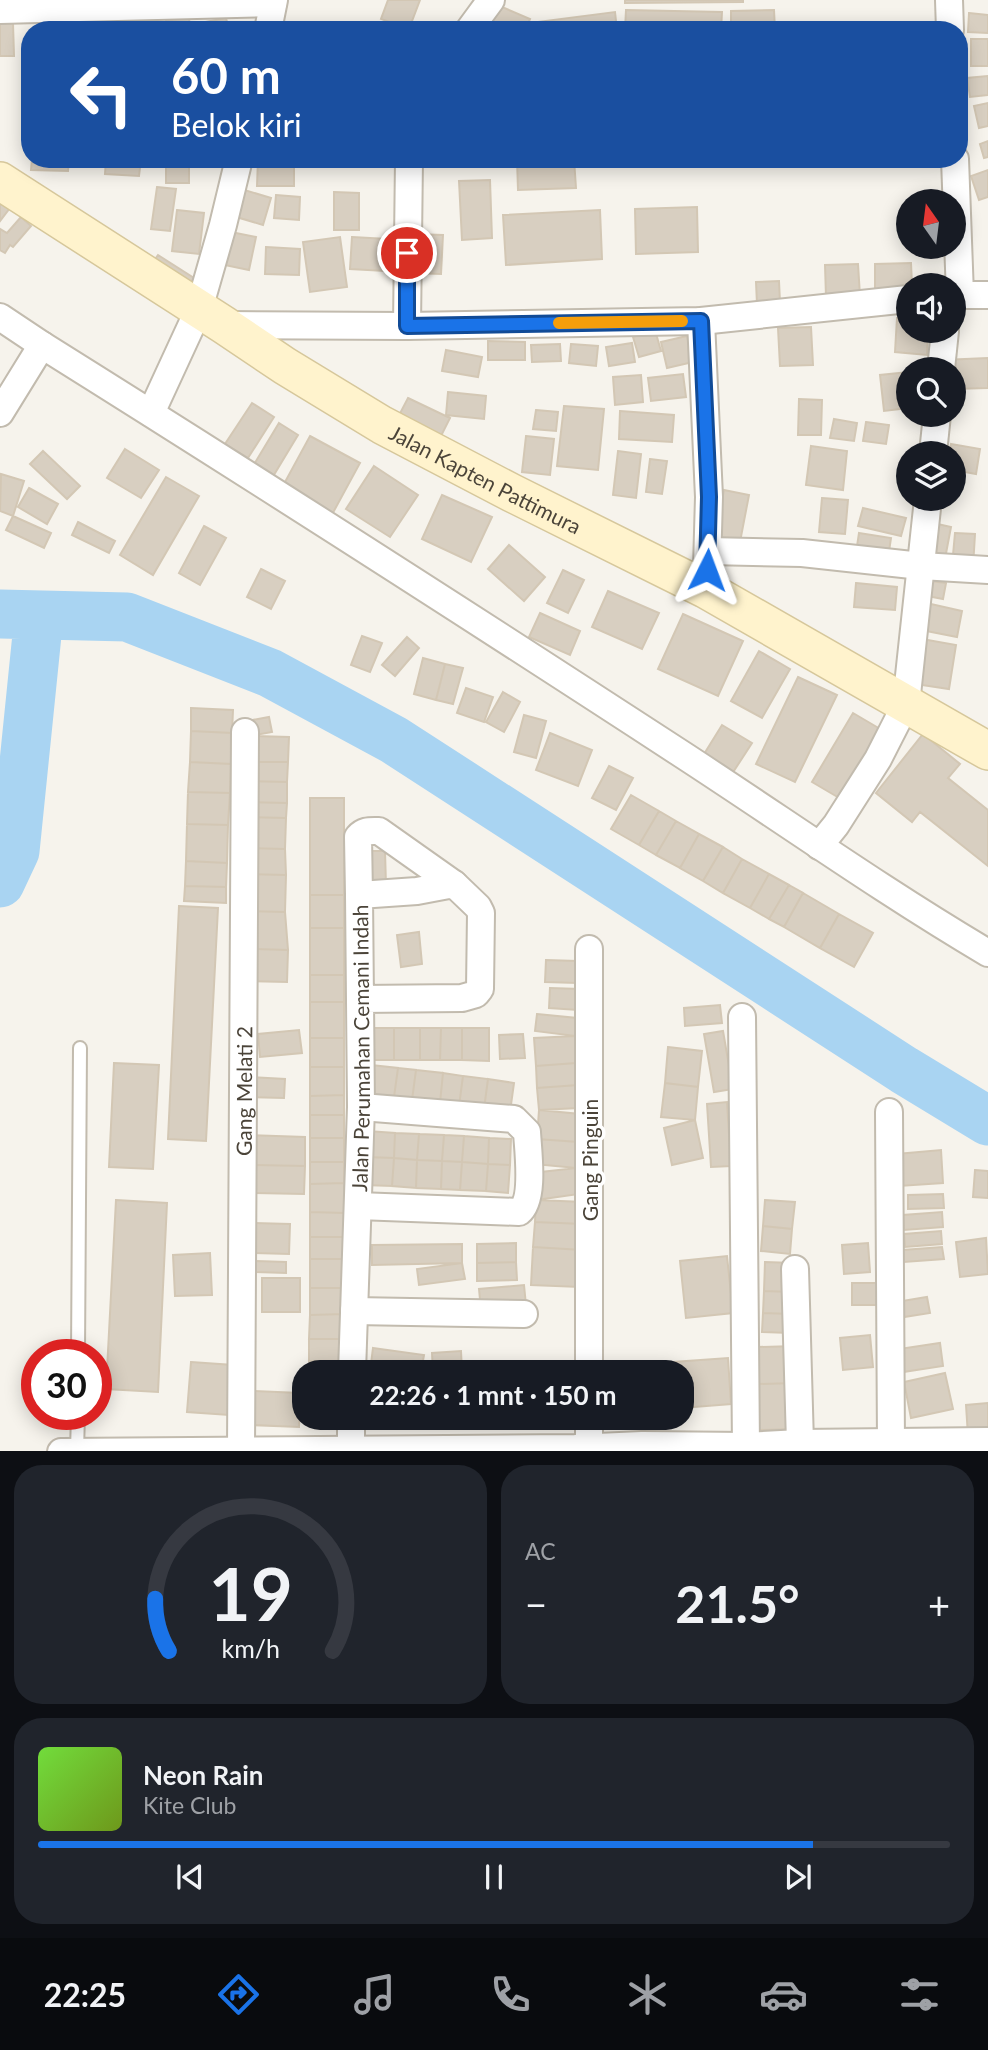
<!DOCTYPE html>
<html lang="id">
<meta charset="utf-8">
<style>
:root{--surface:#171b24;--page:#20242c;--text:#f1f3f6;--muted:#9ea1a6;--line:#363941;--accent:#1a73e8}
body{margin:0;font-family:Lato,sans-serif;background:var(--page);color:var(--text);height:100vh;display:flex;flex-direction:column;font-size:26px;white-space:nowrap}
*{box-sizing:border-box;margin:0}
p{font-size:23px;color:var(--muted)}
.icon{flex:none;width:38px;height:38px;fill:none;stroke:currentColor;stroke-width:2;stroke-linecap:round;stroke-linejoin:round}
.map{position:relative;height:1451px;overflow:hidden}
.details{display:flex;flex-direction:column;gap:14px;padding:14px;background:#0d0f14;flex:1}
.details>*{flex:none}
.hud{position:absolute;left:21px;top:21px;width:947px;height:147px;border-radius:28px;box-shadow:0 4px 18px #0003;background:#1a4fa0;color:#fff;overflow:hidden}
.needle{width:46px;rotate:346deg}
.controls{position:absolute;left:896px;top:189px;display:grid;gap:14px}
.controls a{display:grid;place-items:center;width:70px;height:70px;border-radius:50%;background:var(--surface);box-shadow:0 4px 18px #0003;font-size:35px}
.speed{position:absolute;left:21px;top:1339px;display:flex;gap:14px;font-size:35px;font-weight:700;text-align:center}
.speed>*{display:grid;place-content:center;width:91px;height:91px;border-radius:50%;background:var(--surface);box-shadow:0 4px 18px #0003;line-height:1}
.speed .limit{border:10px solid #d22;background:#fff;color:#111}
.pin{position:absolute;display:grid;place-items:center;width:60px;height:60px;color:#fff;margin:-30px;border:4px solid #fff;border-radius:50%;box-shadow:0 2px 7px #0007}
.me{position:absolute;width:77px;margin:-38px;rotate:3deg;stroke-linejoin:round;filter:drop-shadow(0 0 5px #0008)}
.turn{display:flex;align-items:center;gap:24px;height:147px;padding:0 35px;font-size:32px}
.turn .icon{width:91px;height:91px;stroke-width:2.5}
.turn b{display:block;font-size:49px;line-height:60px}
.big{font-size:52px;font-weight:700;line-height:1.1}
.details .tile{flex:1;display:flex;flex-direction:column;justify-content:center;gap:10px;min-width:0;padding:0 24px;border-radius:28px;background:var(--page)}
.details .dial{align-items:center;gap:0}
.dial svg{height:182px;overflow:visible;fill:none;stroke:var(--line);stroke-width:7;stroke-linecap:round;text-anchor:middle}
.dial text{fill:var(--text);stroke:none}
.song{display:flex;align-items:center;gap:21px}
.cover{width:84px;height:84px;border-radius:10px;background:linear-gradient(135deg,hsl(100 70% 55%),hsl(80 70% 35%))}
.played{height:7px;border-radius:4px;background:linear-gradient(90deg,var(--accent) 85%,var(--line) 85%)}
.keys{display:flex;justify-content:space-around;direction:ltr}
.heat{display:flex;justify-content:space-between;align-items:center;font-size:38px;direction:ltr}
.details .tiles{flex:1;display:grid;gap:14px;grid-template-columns:1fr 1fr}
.tile:last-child{grid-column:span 2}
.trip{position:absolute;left:292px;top:1360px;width:402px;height:70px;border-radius:28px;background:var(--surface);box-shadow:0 4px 18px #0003;font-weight:700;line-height:70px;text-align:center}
.tab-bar{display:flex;height:112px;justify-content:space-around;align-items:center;background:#090b0e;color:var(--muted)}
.tab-bar .icon{width:49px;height:49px}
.tab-bar .on{color:var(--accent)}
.tab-bar b{font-size:32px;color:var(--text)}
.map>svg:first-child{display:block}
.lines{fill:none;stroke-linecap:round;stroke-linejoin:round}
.river{stroke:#a9d4f2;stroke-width:49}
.building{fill:#d8cfc1;stroke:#d3c7b4;stroke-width:2}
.service-casing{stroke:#c2bbae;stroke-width:16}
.minor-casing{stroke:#c2bbae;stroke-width:30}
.secondary-casing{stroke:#d6c79b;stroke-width:40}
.service{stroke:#fff;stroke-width:12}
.minor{stroke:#fff;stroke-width:26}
.secondary{stroke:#fff3cd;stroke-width:37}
.route-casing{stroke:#114b97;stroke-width:18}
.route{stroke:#1a73e8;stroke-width:12}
.slow{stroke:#f59e0b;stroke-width:12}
.labels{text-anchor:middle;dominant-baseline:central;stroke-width:7;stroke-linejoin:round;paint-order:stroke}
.street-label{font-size:21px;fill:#4b4439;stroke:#fff}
</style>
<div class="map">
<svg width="988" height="1452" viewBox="0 0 988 1452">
<rect width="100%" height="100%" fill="#f6f3ec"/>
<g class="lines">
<!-- river -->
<path class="river" d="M0 614 127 617 270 673 394 740 904 1070 988 1121
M0 883 15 851 39 615"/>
</g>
<!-- building -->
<path class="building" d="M388 0H420L409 29 381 19Z
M625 0H743V2L625 3Z
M495 4 530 19 525 30H484Z
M626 10 722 12 721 30H625Z
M774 10 775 30H731V11Z
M615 12 617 30H538L537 22Z
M969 13 988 15V33L968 32Z
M68 17 71 30H41L40 24Z
M189 18 190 30H167L166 20Z
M226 18 229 30H201L200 23Z
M123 22 125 30H92V28Z
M13 23 14 56H0V24Z
M158 24V30H134V26Z
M971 39H988V66H971Z
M988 76V95L970 97 967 78Z
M988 103V126L979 128 974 106Z
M988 141V157L984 158 980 144Z
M32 159H69L68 171 31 170Z
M106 159H141L139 176 105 174Z
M258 159H294V186H257Z
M466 159H505L504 167 466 165Z
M517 159H574L576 188 518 190Z
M166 166H189V183H166Z
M988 170V197L979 200 971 176Z
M490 180 492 238 462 240 459 181Z
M157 187 176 189 170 231 151 229Z
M241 189 271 198 263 225 233 216Z
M334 192 359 193V230H334Z
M276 195 300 197 299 220 274 218Z
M0 200 10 208 0 221Z
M697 207 698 252 636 254 635 209Z
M177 210 204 213 199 254 172 251Z
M600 210 602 259 506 265 503 215Z
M21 217 31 226 13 247 10 245 5 253 0 250V229L7 233Z
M226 231 256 237 249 270 220 264Z
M413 234 443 235 441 274 411 273Z
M340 237 347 287 310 292 303 242Z
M352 237 387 239 385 271 350 269Z
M266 247 300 249 299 275 265 274Z
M158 255 194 278 182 296 146 273Z
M911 263 912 285H908V292L875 293V264Z
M858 264 860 296 826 297 825 265Z
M779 281 780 303 757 304 756 282Z
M897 318 908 319V331H928L927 355 895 352Z
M811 327 813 365 780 366 778 328Z
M655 330 661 351 639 357 633 337Z
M687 336 693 362 667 368 661 342Z
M488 341 525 342V360H488Z
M632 343 635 362 609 366 606 347Z
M560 344 561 361 532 362 531 345Z
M571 344 598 346 596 366 569 363Z
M446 350 482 357 478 377 442 371Z
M988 358V388L954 389V369L944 360Z
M908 372V408L884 411 880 375Z
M683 374 686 397 651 401 648 378Z
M641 375 643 402 615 405 613 377Z
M448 392 486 396 484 419 446 415Z
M408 398 450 418 438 442 396 421Z
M799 399 822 400 821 435H798Z
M252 403 274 417 248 458 225 444Z
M564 406 604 409 598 470 557 466Z
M536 410 558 412 556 431 533 429Z
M620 411 674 415 672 442 619 439Z
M834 419 857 423 854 441 830 438Z
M866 422 889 425 886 444 863 441Z
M279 423 298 435 272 478 253 466Z
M310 436 360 463 329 520 279 493Z
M526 436 554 439 550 475 522 472Z
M951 444 980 449 976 474 954 470V453H949Z
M811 446 847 451 843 490 806 485Z
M125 449 159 470 141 498 107 478Z
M43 451 80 486 67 499 30 464Z
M618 451 641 454 636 498 613 495Z
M650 459 667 461 662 494 646 492Z
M374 466 418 495 390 537 346 509Z
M1 474 24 481 13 516 0 511Z
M166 477 199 496 153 575 120 555Z
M29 488 58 504 47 524 18 507Z
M724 490 749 495 739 547 714 543Z
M442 495 492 517 471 562 422 539Z
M822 498 848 500 845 534 819 532Z
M863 508 906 518 901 536 858 526Z
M13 516 51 533 44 548 6 530Z
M78 522 115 541 109 553 72 535Z
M933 523 951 527 944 564 926 561Z
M204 526 226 538 200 585 179 573Z
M859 533 891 538 888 558 856 553Z
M955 533 975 534 973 567 952 566Z
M509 545 545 577 524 601 488 569Z
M261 569 285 581 271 609 247 597Z
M563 570 584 580 568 613 547 603Z
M930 581 946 583 943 599 927 596Z
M856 583 897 587 895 610 854 607Z
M608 591 659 613 642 649 592 627Z
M922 602 962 611 957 637 916 629Z
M540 613 580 631 570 655 529 637Z
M683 614 743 641 718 696 658 669Z
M362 636 382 643 370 672 351 665Z
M407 637 419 648 395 676 382 665Z
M922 639 956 645 949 689 915 684Z
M759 651 790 669 762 718 731 701Z
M423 658 445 664 436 700 414 694Z
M445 664 463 668 453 704 436 700Z
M798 677 837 695 795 782 756 764Z
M466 688 493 697 484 722 457 713Z
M503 692 520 702 504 732 486 722Z
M191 708 233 710 232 733 191 731Z
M853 713 887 733 846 802 812 782Z
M524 715 546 721 536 758 514 752Z
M269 717 272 732 250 736 247 721Z
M722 725 752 743 730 777 701 759Z
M191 731 232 733 231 764 190 762Z
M550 733 592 750 578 786 536 770Z
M923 734 960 764 948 778 988 810V866L920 812 912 822 876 793Z
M250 736 289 737 288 762H250Z
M190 762 231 764 230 793 188 792Z
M250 762H288L287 782 249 781Z
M609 766 633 778 616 810 592 798Z
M249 781 287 782V803L249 802Z
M188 792 230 793 228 825 187 824Z
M631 795 659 811 639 845 611 829Z
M310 798H344V895H310Z
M249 802 287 803 286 818 248 817Z
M659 811 676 821 656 855 639 845Z
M248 817 286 818 285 849 247 848Z
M676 821 699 834 680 868 656 855Z
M187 824 228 825 227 863 186 861Z
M699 834 723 847 703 881 680 868Z
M723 847 742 859 723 893 703 881Z
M247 848 285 849 286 875 248 874Z
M362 851H385L386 885 364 886Z
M742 859 769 874 750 908 723 893Z
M186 861 227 863 226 887 185 886Z
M248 874 286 875 285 912 247 911Z
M769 874 789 885 769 919 750 908Z
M789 885 803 893 784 927 769 919Z
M185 886 226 887V903L184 901Z
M803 893 839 914 820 948 784 927Z
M310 895H344V928H310Z
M179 906 218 908 206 1141 168 1139Z
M247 911 285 912 288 950 250 949Z
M839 914 873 933 854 967 820 948Z
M310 928H344V975H310Z
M419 932 422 964 401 967 397 935Z
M250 949 288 950 287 982 249 981Z
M546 960 577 961V983L545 982Z
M310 975H344V1002H310Z
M550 988 580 989 578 1010 549 1008Z
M310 1002H344V1038H310Z
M720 1005 722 1023 685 1026 684 1008Z
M537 1014 577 1018 575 1036 535 1031Z
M365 1028H394V1060H365Z
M394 1028H420V1060H394Z
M420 1028H441L440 1060H420Z
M441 1028H462V1060H440Z
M462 1028H489V1061L462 1060Z
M299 1030 302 1053 260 1057 258 1034Z
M723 1031 733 1089 714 1092 704 1034Z
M523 1034 525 1058 500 1059 499 1035Z
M575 1036 576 1063 536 1066 534 1038Z
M310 1038H344V1067H310Z
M668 1047 702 1051 698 1087 665 1083Z
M114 1063 159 1065 153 1169 109 1167Z
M576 1063 578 1085 537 1088 536 1066Z
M371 1065 398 1068 394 1097 367 1094Z
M310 1067H344V1095L310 1096Z
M398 1068 416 1070 412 1100 394 1097Z
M416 1070 443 1073 440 1103 412 1100Z
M443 1073 463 1076 459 1106 440 1103Z
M463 1076 488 1079 484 1109 459 1106Z
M249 1077 285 1079 284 1098 248 1097Z
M488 1079 514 1083 510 1112 484 1109Z
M665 1083 698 1087 695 1120 661 1117Z
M578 1085 579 1108 539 1110 537 1088Z
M344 1095V1115H310V1096Z
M727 1102 731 1166 711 1167 707 1104Z
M539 1110 580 1114 578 1142 537 1139Z
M310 1115H344V1138H310Z
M695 1120 703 1158 672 1165 664 1128Z
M367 1131 395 1133 394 1158 365 1157Z
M395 1133 419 1134 417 1160 394 1158Z
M419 1134 444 1135 442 1161 417 1160Z
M250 1135 305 1137V1166L250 1165Z
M444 1135 464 1136 462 1162 442 1161Z
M464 1136 489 1138 488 1164 462 1162Z
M310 1138H344V1162H310Z
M489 1138 511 1139 510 1165 488 1164Z
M537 1139 578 1142 576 1168 535 1164Z
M941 1150 943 1183 899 1186 897 1154Z
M365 1157 394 1158 392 1186 364 1185Z
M394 1158 417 1160 416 1188 392 1186Z
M417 1160 442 1161 441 1189 416 1188Z
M442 1161 462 1162 460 1190 441 1189Z
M310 1162H344V1183L310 1184Z
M462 1162 488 1164 486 1191 460 1190Z
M488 1164 510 1165 508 1193 486 1191Z
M250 1165 305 1166 304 1194 249 1193Z
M576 1168 579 1194 536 1200 532 1173Z
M975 1170 988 1171V1198L973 1197Z
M344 1183V1213L310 1212V1184Z
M943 1194 944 1208 908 1209V1195Z
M116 1200 167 1203 158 1392 106 1389Z
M536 1200 584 1202 583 1224 535 1222Z
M765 1200 795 1202 792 1229 763 1226Z
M310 1212 344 1213V1237H310Z
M942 1212 943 1227 904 1230 903 1215Z
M535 1222 583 1224 582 1250 533 1247Z
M252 1223 290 1224 289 1254 252 1253Z
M763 1226 792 1229 790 1254 761 1251Z
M941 1231 942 1244 905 1247 904 1234Z
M310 1237H344V1259H310Z
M986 1238 988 1274 960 1277 956 1242Z
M516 1243V1262L477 1263V1244Z
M868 1243 870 1272 844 1274 842 1245Z
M462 1244V1263L372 1265V1245Z
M533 1247 582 1250 580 1287 531 1285Z
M942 1247 944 1259 904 1262 903 1250Z
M210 1253 212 1295 175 1296 173 1255Z
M727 1256 733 1313 686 1318 680 1261Z
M310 1259H344V1288H310Z
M256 1261 286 1262V1273L256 1272Z
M516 1262 517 1280 477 1281V1263Z
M765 1262 793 1263 792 1292 764 1291Z
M462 1263 465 1279 419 1285 417 1269Z
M262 1278H300V1312H262Z
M852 1283H881V1305H852Z
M524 1285 526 1305 481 1310 479 1289Z
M310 1288H344V1314L310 1315Z
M764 1291 792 1292 791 1314 763 1313Z
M927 1297 930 1313 904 1317 902 1301Z
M763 1313 791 1314 790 1333 762 1332Z
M344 1314V1339H309L310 1315Z
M870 1335 873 1367 843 1370 840 1338Z
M309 1339H344V1361H309Z
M940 1343 943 1366 903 1372 899 1349Z
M795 1346V1383L759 1384 758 1347Z
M373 1348 424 1355 421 1372H370Z
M461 1351 462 1372H433L432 1353Z
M728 1358 731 1404 682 1408V1372H674L673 1362Z
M309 1361H344V1372H310Z
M191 1362 233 1365 229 1415 187 1412Z
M945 1373 953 1409 911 1418 904 1382Z
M795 1383 797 1429 759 1430V1384Z
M253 1391 300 1393 299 1427 251 1425Z
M988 1403V1435L968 1436 966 1405Z
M306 1418H336V1425H306Z
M550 1418H582V1422H550Z"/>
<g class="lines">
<!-- service casing -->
<g class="service-casing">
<path id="service" d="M78 1354 80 1048
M77 1451 78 1414"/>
</g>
<!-- minor casing -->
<g class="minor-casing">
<g id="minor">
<path d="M949 0 950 30"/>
<path d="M0 10 273 3"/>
<path d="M268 30 274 0"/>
<path d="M469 30 491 0"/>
<path d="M955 159 960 295"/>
<path d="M954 295H988"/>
<path d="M0 317 42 345C256 479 468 615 680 753 783 820 883 891 988 953"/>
<path d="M701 321 709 497 707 567"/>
<path d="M224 325 407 326 701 321 908 299"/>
<path d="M407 326 409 159"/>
<path d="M941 369 945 331"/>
<path d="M0 413 42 345"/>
<path d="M151 413 199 309 223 225 239 159"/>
<path d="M933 453 937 415"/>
<path d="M708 551 802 553 921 566 988 570"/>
<path d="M819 846 836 825 878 759 906 704 928 499"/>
<path d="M359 895 358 837C364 830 370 831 379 831L454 884"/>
<path d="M742 1017 746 1446"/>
<path d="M889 1112 891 1443"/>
<path d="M358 1206 519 1212C535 1200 528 1151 527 1132L514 1119 361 1107"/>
<path d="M795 1269 800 1443"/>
<path d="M354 1311 524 1314"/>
<path id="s1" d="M352 1372 361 1107 359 895 417 891 454 884 478 907 481 913 480 989 476 994 462 998 360 999"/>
<path d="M589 1372V949"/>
<path d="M589 1447V1418"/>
<path id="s2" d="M241 1450 245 732"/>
<path d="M61 1452 575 1448 642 1445 746 1446 800 1443 988 1441"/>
<path d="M351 1452V1418"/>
</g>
</g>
<!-- secondary casing -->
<g class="secondary-casing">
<g id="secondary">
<path id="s3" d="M0 181 224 325 285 366 382 425 512 493 705 589 988 751"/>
</g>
</g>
<!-- service -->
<use href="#service" class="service"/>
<!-- minor -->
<use href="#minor" class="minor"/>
<!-- secondary -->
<use href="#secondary" class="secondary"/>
</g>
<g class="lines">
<!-- route casing -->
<g class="route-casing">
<path id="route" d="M407 253V326L701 321 709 497 707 570"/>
</g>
<!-- route -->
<use href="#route" class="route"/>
<!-- slow -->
<path class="slow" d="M559 323 682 321"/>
</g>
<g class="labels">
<!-- street labels -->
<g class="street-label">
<text stroke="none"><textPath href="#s3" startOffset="570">Jalan Kapten Pattimura</textPath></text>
<text stroke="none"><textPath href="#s1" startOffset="324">Jalan Perumahan Cemani Indah</textPath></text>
<text stroke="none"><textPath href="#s2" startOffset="359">Gang Melati 2</textPath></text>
<text transform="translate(589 1160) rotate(-90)">Gang Pinguin</text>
</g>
</g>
</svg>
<div class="controls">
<a><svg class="needle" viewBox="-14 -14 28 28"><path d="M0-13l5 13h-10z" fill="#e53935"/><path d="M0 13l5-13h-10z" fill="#9ea1a6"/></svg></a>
<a><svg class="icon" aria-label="sound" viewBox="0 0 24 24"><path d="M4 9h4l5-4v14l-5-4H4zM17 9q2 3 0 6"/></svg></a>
<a><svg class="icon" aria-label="search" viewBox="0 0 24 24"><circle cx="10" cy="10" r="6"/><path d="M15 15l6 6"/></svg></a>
<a><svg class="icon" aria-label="layers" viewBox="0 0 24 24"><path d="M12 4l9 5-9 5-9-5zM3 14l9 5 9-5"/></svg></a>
</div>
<div class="speed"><div class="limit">30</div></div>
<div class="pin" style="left:407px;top:253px;background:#d93025"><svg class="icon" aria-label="arrive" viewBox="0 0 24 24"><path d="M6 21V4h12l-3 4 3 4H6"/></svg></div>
<svg class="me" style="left:707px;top:570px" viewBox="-20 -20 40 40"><path d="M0-17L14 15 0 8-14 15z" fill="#1a73e8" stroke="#fff" stroke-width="4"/></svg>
<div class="trip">22:26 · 1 mnt · 150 m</div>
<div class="hud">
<div class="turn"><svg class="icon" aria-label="left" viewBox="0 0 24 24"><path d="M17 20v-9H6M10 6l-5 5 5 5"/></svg><div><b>60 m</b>Belok kiri</div></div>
</div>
</div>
<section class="details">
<div class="tiles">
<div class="tile dial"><svg viewBox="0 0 100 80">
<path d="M14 69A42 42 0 1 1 86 69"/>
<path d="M14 69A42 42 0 0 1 8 46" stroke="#1a73e8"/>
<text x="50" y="56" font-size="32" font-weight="700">19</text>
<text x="50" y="72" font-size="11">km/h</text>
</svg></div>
<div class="tile"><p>AC</p>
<div class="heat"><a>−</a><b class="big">21.5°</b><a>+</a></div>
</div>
<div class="tile">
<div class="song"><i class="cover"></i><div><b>Neon Rain</b><p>Kite Club</p></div></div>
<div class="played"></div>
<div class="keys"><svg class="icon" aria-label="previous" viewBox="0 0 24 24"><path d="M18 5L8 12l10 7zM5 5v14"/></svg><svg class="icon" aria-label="pause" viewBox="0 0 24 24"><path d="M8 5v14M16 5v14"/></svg><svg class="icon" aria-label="next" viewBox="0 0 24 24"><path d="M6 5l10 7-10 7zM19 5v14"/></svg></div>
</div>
</div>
</section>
<nav class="tab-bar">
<b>22:25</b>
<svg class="icon on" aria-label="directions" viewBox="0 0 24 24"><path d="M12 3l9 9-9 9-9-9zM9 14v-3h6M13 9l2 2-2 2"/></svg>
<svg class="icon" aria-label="music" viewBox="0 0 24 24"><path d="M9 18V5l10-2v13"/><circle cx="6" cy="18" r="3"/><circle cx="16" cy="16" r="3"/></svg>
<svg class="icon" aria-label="phone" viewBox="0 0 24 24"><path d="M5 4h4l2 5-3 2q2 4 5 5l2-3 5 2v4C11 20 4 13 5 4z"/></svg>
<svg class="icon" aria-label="climate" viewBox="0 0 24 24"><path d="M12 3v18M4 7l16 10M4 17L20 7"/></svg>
<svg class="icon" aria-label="car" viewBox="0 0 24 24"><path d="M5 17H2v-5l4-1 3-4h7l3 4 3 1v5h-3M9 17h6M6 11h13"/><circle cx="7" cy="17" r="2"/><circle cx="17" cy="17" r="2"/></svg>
<svg class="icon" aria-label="filters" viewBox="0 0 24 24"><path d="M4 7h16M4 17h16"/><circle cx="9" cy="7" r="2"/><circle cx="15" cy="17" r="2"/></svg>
</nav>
